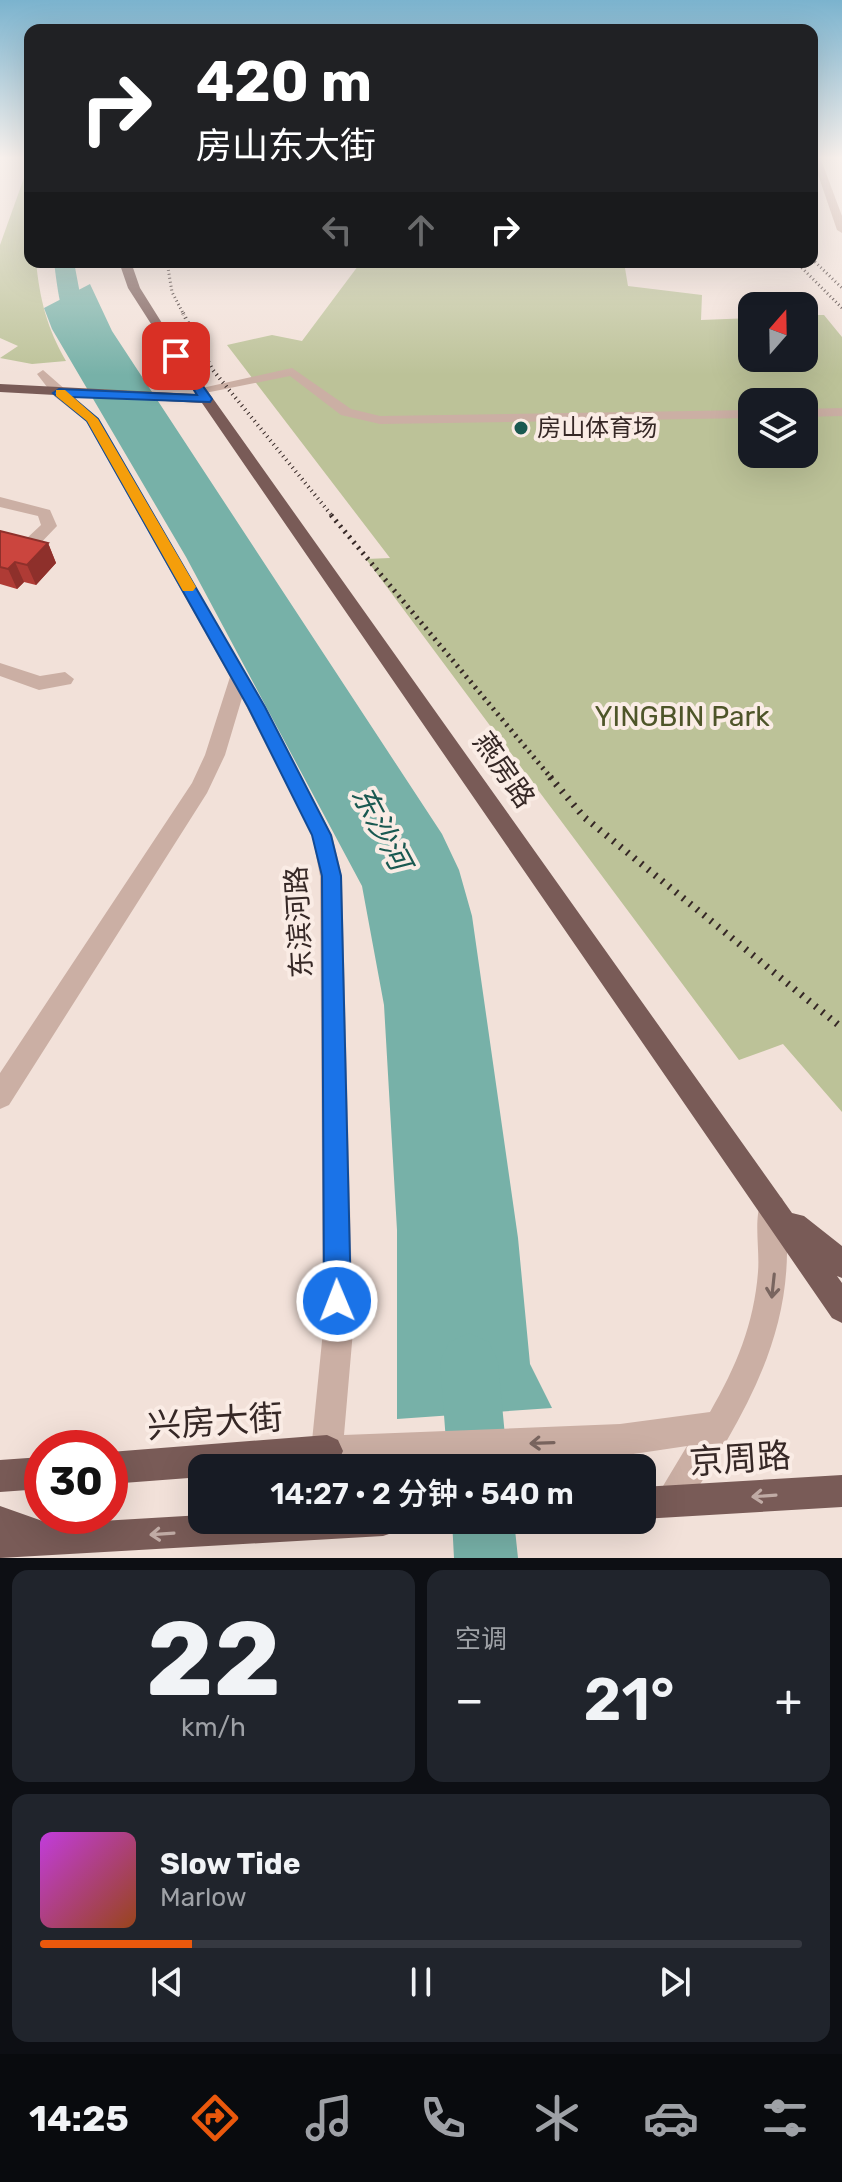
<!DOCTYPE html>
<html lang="zh">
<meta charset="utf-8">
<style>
:root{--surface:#171b24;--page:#20242c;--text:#f1f3f6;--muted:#9ea1a6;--line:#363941;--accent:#ea580c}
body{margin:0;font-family:Rubik,"Noto Sans SC",sans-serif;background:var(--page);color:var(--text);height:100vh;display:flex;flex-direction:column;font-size:30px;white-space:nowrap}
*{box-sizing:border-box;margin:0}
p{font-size:26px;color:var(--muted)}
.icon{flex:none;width:44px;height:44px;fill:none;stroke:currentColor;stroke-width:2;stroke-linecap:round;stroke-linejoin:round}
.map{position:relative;height:1558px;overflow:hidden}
.panel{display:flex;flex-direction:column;gap:12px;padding:12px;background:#0d0f14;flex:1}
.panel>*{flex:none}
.banner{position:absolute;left:24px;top:24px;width:794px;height:244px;border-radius:16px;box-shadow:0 8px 32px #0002;background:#202124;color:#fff;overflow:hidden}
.needle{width:52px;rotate:20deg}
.buttons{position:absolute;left:738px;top:292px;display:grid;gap:16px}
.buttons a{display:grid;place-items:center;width:80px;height:80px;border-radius:16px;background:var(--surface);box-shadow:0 8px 32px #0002;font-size:40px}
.speed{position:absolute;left:24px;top:1430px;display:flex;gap:16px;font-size:40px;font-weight:700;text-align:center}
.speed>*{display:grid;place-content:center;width:104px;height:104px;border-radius:50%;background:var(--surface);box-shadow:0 8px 32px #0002;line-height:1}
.speed .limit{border:12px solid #d22;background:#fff;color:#111}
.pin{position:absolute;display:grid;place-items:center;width:68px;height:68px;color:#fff;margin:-34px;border-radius:16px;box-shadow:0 4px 12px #0006}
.me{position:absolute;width:88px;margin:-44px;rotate:359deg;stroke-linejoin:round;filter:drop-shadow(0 0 6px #0008)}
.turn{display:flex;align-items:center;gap:28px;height:168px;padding:0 40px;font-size:36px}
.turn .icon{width:104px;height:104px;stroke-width:2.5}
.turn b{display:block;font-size:56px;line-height:68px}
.lanes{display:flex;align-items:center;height:76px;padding:0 40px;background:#0003;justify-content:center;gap:40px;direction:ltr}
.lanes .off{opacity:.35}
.big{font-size:60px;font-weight:600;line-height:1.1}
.panel .widget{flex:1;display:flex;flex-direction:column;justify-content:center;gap:12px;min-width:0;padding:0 28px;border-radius:16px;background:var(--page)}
.panel .dial{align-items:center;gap:0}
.dial b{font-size:104px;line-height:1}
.song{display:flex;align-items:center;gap:24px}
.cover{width:96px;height:96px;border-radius:12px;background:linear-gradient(135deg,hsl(290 70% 55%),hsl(20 70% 35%))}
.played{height:8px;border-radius:4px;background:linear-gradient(90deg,var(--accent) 20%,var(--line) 20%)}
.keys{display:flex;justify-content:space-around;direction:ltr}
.heat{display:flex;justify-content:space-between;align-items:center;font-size:44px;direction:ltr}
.panel .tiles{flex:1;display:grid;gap:12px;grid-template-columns:1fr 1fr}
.widget:last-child{grid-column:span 2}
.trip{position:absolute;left:188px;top:1454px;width:468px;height:80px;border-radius:16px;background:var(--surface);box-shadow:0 8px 32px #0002;font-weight:600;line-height:80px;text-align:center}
.menu{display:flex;height:128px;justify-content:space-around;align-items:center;background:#090b0e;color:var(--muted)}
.menu .icon{width:56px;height:56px}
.menu .current{color:var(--accent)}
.menu b{font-size:36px;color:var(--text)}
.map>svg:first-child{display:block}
.green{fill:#bcc298;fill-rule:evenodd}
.water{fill:#77b1a8}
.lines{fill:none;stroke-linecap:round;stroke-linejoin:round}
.river{fill:#77b1a8;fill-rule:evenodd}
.minor{fill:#cbafa4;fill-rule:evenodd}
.major{fill:#795b57;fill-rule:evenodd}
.rail-far3{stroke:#362826;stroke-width:3;stroke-dasharray:1 3;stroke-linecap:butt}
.rail-far2{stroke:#362826;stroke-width:4;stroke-dasharray:1 4;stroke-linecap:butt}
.rail-far1{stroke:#362826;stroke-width:5;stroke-dasharray:2 5;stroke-linecap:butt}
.rail{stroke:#362826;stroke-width:7;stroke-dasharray:2 7;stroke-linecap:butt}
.wall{fill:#af3b35}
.shaded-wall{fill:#8e302b}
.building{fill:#cb453e;stroke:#8e302b;stroke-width:2}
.oneway{stroke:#79655f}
.oneway2{stroke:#c0aba5}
.route{fill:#1a73e8;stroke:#114b97;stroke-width:2}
.slow{fill:#f59e0b}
.poi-dot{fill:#1a5951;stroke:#faece5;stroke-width:3}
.labels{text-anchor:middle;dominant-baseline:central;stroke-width:8;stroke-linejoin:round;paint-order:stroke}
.far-poi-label{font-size:24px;fill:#362826;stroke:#faece5;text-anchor:start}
.park-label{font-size:28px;fill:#4e5529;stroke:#faece5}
.street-label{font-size:28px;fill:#362826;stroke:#faece5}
.water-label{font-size:30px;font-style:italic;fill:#1a5951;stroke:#faece5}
.near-street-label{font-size:34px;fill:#362826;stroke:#faece5}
</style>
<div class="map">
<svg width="842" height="1558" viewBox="0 0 842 1558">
<rect width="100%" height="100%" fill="#f2e1d9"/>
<!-- green -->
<path class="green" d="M30 161V262H36C40 300 47 328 66 361L32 364 0 358 18 346 0 338V245Z
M361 262H624L628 286 702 295 701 320 752 318V358H804V315H824L842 337V1112L783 1044 739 1060 366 559 390 558 227 345 272 335 302 341ZM752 402H804V454H752Z"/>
<!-- water -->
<path class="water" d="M90 284 112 331 442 834 459 870 472 916 518 1238 530 1364 552 1408 397 1419V1230L384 1005 362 886 186 557 52 329 44 308Z"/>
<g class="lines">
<!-- river -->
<path class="river" d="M54 262H74L84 315 99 343 95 348H79C61 322 58 293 54 262Z
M469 1333 489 1342 498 1362 508 1468H448L440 1362 449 1342Z
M452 1520H514L518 1558H454Z"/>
<!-- minor -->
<path class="minor" d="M812 157H820L842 216V233L837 230Z
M292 368 351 409 380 416 752 410V418L380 424 341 415 290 376 200 394 193 390Z
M43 370 99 419 265 707 332 835 342 876 353 1331 344 1435 620 1424 710 1412C736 1367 754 1324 758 1272 760 1249 753 1220 762 1198L772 1194 782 1198C789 1215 787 1235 787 1253 786 1353 734 1431 682 1513L670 1517 658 1513 654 1501 687 1446 620 1456 327 1467 316 1462 311 1451 323 1331 320 876 312 835 242 698 225 755 207 793 9 1105 0 1109V1073L192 783 205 755 230 677 86 421 54 396 37 374Z
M842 408V416L804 417V409Z
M0 497 50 510 57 526 35 549 0 542V532L26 539 41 525 38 516 0 507Z
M0 663 40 676 65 672 74 679 71 684 39 690 0 676Z"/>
<!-- major -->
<path class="major" d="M119 262H131L140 288 182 355 792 1213 804 1216 842 1246V1278L837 1276 842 1283V1323L832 1318 202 403 0 392V384L196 394 128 288Z
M327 1435 338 1440 343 1451 338 1462 327 1467 202 1468V1477L110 1484V1452Z
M42 1457V1489L0 1492V1460Z
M842 1475V1507L642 1519V1487Z
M0 1506 51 1524 202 1515V1520H399L395 1532 383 1536 0 1558Z"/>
<!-- rail-far3 -->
<path class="rail-far3" d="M812 259 842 288
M167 262 172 292 184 315
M796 262 842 308"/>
<!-- rail-far2 -->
<path class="rail-far2" d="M183 313 212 369 333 517"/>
<!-- rail-far1 -->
<path class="rail-far1" d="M331 515 552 779"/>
<!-- rail -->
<path class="rail" d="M550 777 584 817 842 1028"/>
</g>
<!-- wall -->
<path class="wall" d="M0 531 48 543 56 563 36 585 24 582 17 589 0 584Z"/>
<!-- shaded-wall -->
<path class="shaded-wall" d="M48 543 56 563 36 585 27 565Z
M15 562 24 582 17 589 8 569Z"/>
<!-- building -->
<path class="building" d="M0 531 48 543 27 565 15 562 8 569 0 567Z"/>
<!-- one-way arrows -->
<defs><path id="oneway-shaft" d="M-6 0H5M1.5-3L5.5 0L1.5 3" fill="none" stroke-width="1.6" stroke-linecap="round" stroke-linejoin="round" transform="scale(2)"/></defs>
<g class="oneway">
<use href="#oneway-shaft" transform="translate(773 1286) rotate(96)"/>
<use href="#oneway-shaft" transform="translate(542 1443) rotate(178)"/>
</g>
<g class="oneway2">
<use href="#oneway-shaft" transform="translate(764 1496) rotate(176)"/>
<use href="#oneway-shaft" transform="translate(162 1534) rotate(176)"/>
</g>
<!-- sky -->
<linearGradient id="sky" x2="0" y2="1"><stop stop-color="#7bb3ce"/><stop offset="0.42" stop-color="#f9f2ee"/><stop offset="1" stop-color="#f9f2ee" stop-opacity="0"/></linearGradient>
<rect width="842" height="375" fill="url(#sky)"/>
<!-- route -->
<path class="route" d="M172 354H180L212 399 210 402 72 397 98 419 265 707 331 835 341 876 351 1301 347 1310 337 1314 328 1310 324 1301 322 876 312 835 248 707 87 421 53 393 59 389 197 395Z"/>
<!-- slow -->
<path class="slow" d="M56 390H65L98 419 196 587 193 591H183L87 421 56 396Z"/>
<!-- markers -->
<circle class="poi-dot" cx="521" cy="428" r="8"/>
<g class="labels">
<!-- far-poi labels -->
<g class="far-poi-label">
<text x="537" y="428">房山体育场</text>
</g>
<!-- park labels -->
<g class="park-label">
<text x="682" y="716">YINGBIN Park</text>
</g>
<!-- street labels -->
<g class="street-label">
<text transform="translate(504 770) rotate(55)">燕房路</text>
<text transform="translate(299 922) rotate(-93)">东滨河路</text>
</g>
<!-- water labels -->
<g class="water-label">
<text transform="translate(381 828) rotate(62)">东沙河</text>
</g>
<!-- near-street labels -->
<g class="near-street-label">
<text transform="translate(215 1422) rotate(-4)">兴房大街</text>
<text transform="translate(740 1459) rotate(-4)">京周路</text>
</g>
</g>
</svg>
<div class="buttons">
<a><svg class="needle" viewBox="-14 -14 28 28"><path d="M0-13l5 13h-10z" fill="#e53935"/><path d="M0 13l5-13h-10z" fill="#9ea1a6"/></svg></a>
<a><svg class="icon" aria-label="layers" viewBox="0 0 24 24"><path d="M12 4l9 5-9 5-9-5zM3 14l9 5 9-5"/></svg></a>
</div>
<div class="speed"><div class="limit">30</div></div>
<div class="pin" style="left:176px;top:356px;background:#d93025"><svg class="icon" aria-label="arrive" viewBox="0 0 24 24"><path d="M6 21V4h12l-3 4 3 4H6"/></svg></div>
<svg class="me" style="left:337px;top:1301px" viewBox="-20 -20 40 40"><circle r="17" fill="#1a73e8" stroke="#fff" stroke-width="3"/><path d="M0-11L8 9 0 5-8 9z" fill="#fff"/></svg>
<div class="trip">14:27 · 2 分钟 · 540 m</div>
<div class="banner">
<div class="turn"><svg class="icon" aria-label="right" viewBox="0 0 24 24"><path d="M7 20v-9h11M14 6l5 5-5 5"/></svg><div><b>420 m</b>房山东大街</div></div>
<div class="lanes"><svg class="icon off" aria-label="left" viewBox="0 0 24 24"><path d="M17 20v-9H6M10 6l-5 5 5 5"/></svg><svg class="icon off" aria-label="ahead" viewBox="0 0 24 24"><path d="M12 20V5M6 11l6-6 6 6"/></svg><svg class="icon" aria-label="right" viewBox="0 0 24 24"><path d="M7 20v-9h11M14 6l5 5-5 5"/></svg></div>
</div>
</div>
<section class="panel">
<div class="tiles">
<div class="widget dial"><b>22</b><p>km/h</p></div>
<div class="widget"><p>空调</p>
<div class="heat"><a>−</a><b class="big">21°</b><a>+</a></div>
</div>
<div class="widget">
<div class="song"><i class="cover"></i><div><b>Slow Tide</b><p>Marlow</p></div></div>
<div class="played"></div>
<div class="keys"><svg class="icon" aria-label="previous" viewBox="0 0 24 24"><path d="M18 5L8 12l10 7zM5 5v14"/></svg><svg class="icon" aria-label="pause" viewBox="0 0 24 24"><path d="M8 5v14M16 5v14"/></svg><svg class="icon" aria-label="next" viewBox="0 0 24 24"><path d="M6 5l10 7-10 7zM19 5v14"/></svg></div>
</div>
</div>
</section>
<nav class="menu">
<b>14:25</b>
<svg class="icon current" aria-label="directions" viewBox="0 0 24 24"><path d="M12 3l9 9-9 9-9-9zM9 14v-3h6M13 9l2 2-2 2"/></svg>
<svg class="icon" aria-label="music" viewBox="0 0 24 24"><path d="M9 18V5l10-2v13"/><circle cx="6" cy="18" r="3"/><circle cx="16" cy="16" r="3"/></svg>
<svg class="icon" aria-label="phone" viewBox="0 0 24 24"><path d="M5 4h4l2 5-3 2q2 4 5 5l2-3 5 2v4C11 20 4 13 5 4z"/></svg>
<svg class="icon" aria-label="climate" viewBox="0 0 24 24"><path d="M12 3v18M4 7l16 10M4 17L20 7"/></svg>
<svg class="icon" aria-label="car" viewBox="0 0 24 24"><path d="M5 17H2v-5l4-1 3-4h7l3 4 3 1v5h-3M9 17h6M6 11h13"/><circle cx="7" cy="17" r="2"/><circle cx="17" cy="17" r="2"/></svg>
<svg class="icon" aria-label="filters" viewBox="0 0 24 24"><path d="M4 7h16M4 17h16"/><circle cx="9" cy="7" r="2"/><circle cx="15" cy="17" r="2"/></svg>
</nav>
